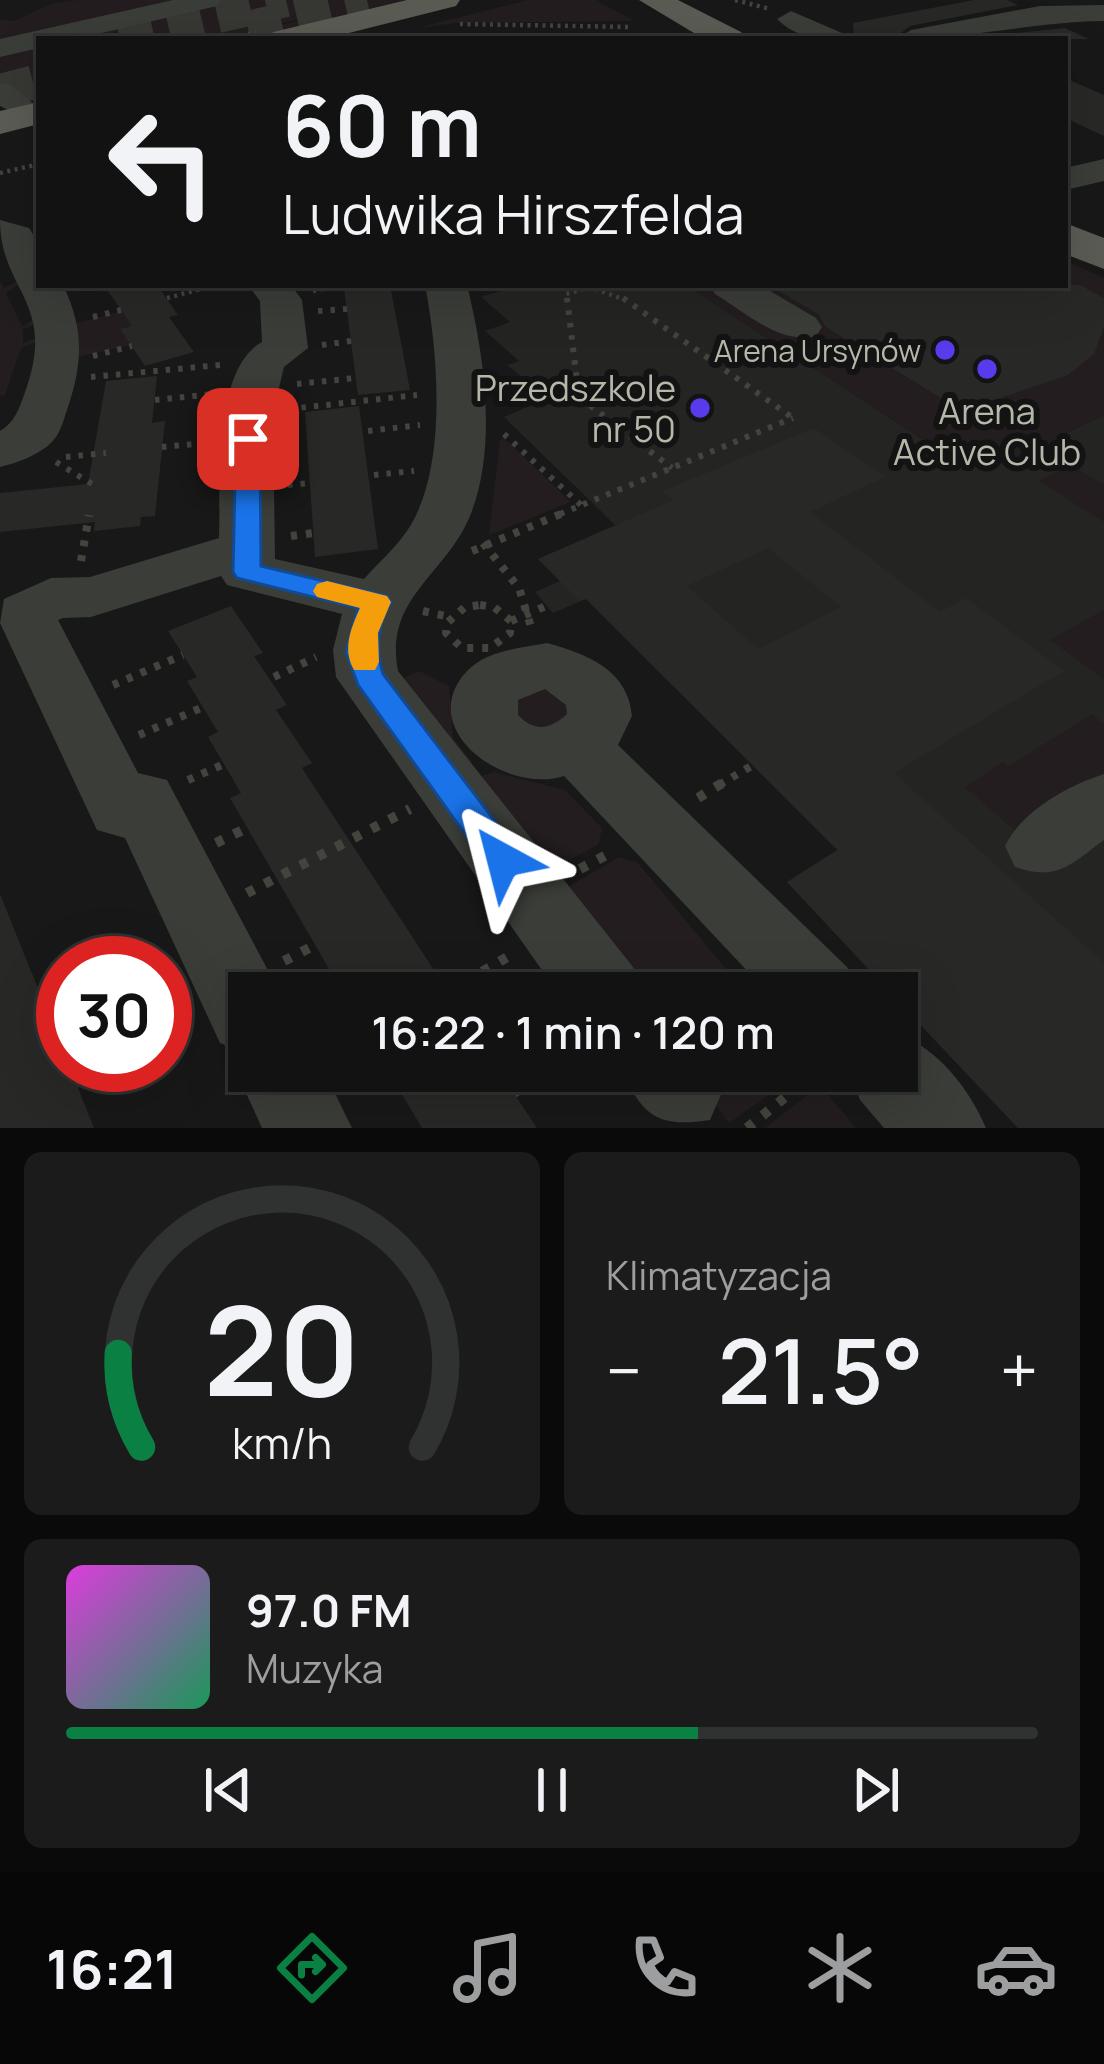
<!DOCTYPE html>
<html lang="pl">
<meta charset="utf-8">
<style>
:root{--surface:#111211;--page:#1a1b1a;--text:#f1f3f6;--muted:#9c9e9f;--line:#303231;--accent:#0b8043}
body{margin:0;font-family:Manrope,sans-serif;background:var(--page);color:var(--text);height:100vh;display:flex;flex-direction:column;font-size:45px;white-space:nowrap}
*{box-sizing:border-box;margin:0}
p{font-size:39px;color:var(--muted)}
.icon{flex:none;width:66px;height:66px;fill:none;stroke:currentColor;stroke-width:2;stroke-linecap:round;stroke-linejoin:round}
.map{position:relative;height:1128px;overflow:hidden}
.drawer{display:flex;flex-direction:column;gap:24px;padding:24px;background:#090a09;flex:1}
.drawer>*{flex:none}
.guide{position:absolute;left:36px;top:36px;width:1032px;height:252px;border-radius:0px;box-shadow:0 12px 48px #0002,0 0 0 3px var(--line);background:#111211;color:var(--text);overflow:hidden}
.speed{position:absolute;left:36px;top:936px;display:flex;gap:24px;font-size:60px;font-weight:700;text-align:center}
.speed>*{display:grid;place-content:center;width:156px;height:156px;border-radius:50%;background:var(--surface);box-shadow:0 12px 48px #0002,0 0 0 3px var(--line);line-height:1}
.speed .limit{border:18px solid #d22;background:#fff;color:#111}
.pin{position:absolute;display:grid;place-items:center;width:102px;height:102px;color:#fff;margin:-51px;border-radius:24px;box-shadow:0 6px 18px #0006}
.me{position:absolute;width:132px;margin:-66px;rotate:322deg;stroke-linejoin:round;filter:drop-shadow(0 0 9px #0008)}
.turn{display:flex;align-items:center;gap:42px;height:252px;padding:0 48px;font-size:54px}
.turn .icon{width:156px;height:156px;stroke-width:2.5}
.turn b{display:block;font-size:84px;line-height:102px}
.big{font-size:90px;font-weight:600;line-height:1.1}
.drawer .widget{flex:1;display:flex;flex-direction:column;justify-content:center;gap:18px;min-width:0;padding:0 42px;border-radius:18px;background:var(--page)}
.drawer .dial{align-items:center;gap:0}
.dial svg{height:312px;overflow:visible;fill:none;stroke:var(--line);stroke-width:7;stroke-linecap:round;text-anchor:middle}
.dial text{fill:var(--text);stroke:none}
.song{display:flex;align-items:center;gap:36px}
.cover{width:144px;height:144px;border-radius:18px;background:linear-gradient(135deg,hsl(300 70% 55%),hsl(150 70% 35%))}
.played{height:12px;border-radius:6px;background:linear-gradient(90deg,var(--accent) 65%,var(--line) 65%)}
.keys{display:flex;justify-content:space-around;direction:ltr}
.heat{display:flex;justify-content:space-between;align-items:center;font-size:66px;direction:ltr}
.drawer .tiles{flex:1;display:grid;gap:24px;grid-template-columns:1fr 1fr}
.widget:last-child{grid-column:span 2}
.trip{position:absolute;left:228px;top:972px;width:690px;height:120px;border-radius:0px;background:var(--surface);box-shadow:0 12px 48px #0002,0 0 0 3px var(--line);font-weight:600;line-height:120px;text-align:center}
.tab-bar{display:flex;height:192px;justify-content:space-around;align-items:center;background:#070707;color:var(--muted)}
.tab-bar .icon{width:84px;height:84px}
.tab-bar .selected{color:var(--accent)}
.tab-bar b{font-size:54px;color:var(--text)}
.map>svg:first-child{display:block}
.built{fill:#242523}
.green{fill:#231d1f}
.building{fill:#282927;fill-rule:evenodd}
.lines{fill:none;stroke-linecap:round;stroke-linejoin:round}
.highway-tunnel{stroke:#373834;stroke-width:34;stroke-dasharray:34 16;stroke-linecap:butt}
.path-far3{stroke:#43443e;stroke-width:4.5;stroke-dasharray:3 4.5;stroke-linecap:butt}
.path-far2{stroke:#43443e;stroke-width:6;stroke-dasharray:4.5 8;stroke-linecap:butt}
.path-far1{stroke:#43443e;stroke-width:8;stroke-dasharray:6 9;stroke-linecap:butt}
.path{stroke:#43443e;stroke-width:10;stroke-dasharray:8 12;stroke-linecap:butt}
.minor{fill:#3b3d38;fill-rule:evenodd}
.major{fill:#5a5c54;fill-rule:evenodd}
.route{fill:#1a73e8;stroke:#114b97;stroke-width:3}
.slow{fill:#f59e0b}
.poi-dot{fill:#593bec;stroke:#121312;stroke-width:4.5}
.labels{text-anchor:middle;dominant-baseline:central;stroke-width:12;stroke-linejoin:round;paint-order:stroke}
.far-poi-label{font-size:30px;fill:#b5b8a9;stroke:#121312;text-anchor:end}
.poi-label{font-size:36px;fill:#b5b8a9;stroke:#121312;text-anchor:end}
</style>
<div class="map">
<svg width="1104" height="1128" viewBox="0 0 1104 1128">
<rect width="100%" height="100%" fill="#171817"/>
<!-- built -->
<path class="built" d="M520 285H686L942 452 964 443 1001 464 1104 415V610L1051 640 1104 679V1128H1018L897 1000V993H891L787 882 837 850 586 599 553 613 535 592 560 581 538 559 616 526 504 417 548 398 507 365 519 361 485 331 510 322 481 297Z"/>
<!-- green -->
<path class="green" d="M79 0H407L241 39H232L316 15 219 39H39V82L0 91V19L13 21 53 3Z
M528 0H596L634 21 458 23 416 28Z
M1065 260 1104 278V415L1001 464 964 443 942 452 686 285H1065Z
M24 277 26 280 6 293 22 326 43 314 45 319 23 330V343L49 333V337L21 348 5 395 0 396V281L4 288Z
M122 311 132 326 121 329 131 345 68 359 74 324Z
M504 438 571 502 489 535 500 440Z
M1071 465 1104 485V522L1039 481Z
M1104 610V679L1050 640Z
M419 671 449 686 453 738 472 762 470 766 388 685Z
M558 683 575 721 523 733 507 694Z
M1092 714 1104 724V785L1023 838 965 787 1003 762 1009 766Z
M494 772 565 790 602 828 599 844 546 873 472 779Z
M619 857 638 863 746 993H623L564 889Z
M735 1071H803L729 1123 706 1092Z
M820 1085 856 1128H765Z"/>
<!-- building -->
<path class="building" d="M974 0H1007L1018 5 910 26 893 39H854L853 23Z
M1065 28 1089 39H966L1027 32Z
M1065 78 1104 95V136L1065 118Z
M104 285H157L178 315 169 317 194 352 145 366 120 329 132 326Z
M390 285 410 390 358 395 344 289Z
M769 285H1080L1104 298V327L1094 354 1068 375 962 411 826 327 818 314Z
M157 376 152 423 165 421 155 516 141 517 140 526 94 531 95 522 0 532V493L88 484 106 381Z
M359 406 378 549 315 557 305 412Z
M814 428 885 477 810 512 940 612 966 598 1064 671 894 773 1104 963V1128H1018L897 1000V993H891L787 882 838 850 586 599 580 601 538 559 673 500 663 491ZM768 548 841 607 758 649 687 586Z
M231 606 263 653 254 656 287 705 276 710 312 763 302 768 449 993H343L230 798 241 793 208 737 218 732 187 681 197 677 168 631Z
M0 894 56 1033 63 1029V1065H118L78 1088 94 1128H0Z
M388 1071H499L537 1128H422Z"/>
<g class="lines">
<!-- highway-tunnel -->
<path class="highway-tunnel" d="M248 28 367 0
M120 39 286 0
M0 91 39 81"/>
<!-- path-far3 -->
<path class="path-far3" d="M735 0 770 9
M460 24 632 27
M226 39 256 32
M0 173 39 164
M313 291 341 285
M167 298 216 285
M567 301 566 294 590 287 628 301"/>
<!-- path-far2 -->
<path class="path-far2" d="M567 298 578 390 587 403 672 468
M623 298 793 418
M318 311 347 309
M93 317 121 310
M322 345 351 341
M93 356 132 346
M91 377 220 365
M297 384 355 378
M155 400 213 394
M289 409 417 395
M368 431 420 425
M504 434 582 506
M162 447 205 443
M66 457 106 453
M56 462 92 484 91 488
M374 475 414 471
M288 485 310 483
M560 514 793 418"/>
<!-- path-far1 -->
<path class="path-far1" d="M291 536 314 533
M483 543 519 588 531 627
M472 551 568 511
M81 561 89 515
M480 605 494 607 511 621 510 633 490 648H462L446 633 447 623 465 607Z
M423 611 450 617
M511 621 546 606
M274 677 316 657
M113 685 183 655
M139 735 203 707
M188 780 224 764
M719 785 753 765"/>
<!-- path -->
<path class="path" d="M698 798 724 782
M216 843 247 828
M580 869 614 851
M247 893 410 809
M284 961 315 945
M448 992 509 956
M514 1093 548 1071
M747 1128 818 1071"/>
<!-- minor -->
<path class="minor" d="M173 0H221L217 6 76 39H39V48L0 57V39Z
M1104 5V21C1034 22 967 39 897 39L911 30 1040 6Z
M791 11 842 33 846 39C819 39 797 39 777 19Z
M0 83 11 85 35 105 30 112 19 115 0 106Z
M1104 159V181L1065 190V168Z
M0 220 29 228C42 246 39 263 39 285H63C84 328 83 362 68 407 64 418 61 433 52 442 39 455 17 463 0 467V431C15 422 19 409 25 392 58 302 0 291 0 220Z
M248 285H291L302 300 308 348 284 367 273 413 275 559 364 579C380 561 400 544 412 523 447 461 438 352 425 285H467C484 354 498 447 470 516 445 576 384 598 398 671L633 967 645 993H558L336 677 333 650 342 614 227 585 221 576 91 617 63 618 58 620 138 773 167 780 280 993H249V1071H324L352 1128H262L236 1071 244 1052 220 1043 125 838 97 830 0 623 4 599 51 578 90 577 219 538C221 487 212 369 262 342L260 301Z
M709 285H760L816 318 822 327 816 336C780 345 745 312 715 294Z
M547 643C586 654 628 669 632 716L618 745 847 967 859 993H768L564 776C506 795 413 729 467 671 487 650 521 648 547 643ZM545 689 566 705 567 714C550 730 534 732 518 715V700Z
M1104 774V840C1071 864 1057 882 1015 867L1005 846C1022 811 1067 786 1104 774Z
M897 1033C938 1049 969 1088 986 1128H884L860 1100 848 1071H897Z
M623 1071H715L723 1090 710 1120C658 1128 642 1116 623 1071Z"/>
<!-- major -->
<path class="major" d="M407 0H460L456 6 325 39H268L273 32Z
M639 0H678L741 32 746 39H704Z
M39 102V124L0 134V111Z
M1065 223 1104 238V269L1065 254Z"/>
</g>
<!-- route -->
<path class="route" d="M248 432 260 439 261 566 387 596 391 602C377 625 375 649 383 674L516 849 521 860 516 870 503 874 491 870 358 685 346 652 358 608 237 578 233 572 236 439Z"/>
<!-- slow -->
<path class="slow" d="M327 581 387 596 391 602 378 633 379 662 375 670H354C342 649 351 628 360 608L317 597 313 591 317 584Z"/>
<!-- markers -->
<g class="poi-dot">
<circle cx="945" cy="350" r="12"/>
<circle cx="987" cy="369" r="12"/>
<circle cx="700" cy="408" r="12"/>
</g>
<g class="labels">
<!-- far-poi labels -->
<g class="far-poi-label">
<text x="921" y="350">Arena Ursynów</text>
</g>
<!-- poi labels -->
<g class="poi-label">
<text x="676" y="387">Przedszkole<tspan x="676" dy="41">nr 50</tspan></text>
<text x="987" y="410" text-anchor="middle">Arena<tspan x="987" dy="41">Active Club</tspan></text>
</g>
</g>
</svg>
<div class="speed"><div class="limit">30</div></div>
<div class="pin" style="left:248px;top:439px;background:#d93025"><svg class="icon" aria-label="arrive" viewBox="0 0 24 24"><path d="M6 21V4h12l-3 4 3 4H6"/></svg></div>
<svg class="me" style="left:503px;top:860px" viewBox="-20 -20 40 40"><path d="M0-17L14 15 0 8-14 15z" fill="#1a73e8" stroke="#fff" stroke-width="4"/></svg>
<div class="trip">16:22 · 1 min · 120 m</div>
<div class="guide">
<div class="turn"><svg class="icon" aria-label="left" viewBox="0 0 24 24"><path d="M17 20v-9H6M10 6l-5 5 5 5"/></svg><div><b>60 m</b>Ludwika Hirszfelda</div></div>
</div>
</div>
<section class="drawer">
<div class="tiles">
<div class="widget dial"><svg viewBox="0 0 100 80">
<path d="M14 69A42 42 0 1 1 86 69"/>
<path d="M14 69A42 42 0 0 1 8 45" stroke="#0b8043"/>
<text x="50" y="56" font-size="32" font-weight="700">20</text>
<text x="50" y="72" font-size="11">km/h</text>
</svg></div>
<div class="widget"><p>Klimatyzacja</p>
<div class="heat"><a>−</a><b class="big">21.5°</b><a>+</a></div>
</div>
<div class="widget">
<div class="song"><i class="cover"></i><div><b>97.0 FM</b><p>Muzyka</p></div></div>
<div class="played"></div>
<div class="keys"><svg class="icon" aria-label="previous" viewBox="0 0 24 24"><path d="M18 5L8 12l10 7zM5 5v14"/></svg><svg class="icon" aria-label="pause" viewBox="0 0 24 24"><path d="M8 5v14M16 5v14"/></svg><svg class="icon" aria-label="next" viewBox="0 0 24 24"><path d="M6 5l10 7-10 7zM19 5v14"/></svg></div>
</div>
</div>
</section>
<nav class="tab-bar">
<b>16:21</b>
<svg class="icon selected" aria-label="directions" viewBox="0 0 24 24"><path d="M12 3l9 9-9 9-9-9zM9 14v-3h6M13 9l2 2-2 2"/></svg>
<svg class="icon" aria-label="music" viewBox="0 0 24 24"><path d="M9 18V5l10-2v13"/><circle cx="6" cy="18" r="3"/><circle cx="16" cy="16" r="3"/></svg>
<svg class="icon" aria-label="phone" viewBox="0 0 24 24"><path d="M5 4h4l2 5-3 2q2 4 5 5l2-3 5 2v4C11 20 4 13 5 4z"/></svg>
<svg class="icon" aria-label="climate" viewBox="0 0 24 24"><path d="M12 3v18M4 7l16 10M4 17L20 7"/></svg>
<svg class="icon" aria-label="car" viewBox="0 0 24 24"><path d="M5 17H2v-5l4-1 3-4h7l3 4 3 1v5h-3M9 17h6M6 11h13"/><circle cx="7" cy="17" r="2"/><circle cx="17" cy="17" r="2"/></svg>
</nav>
